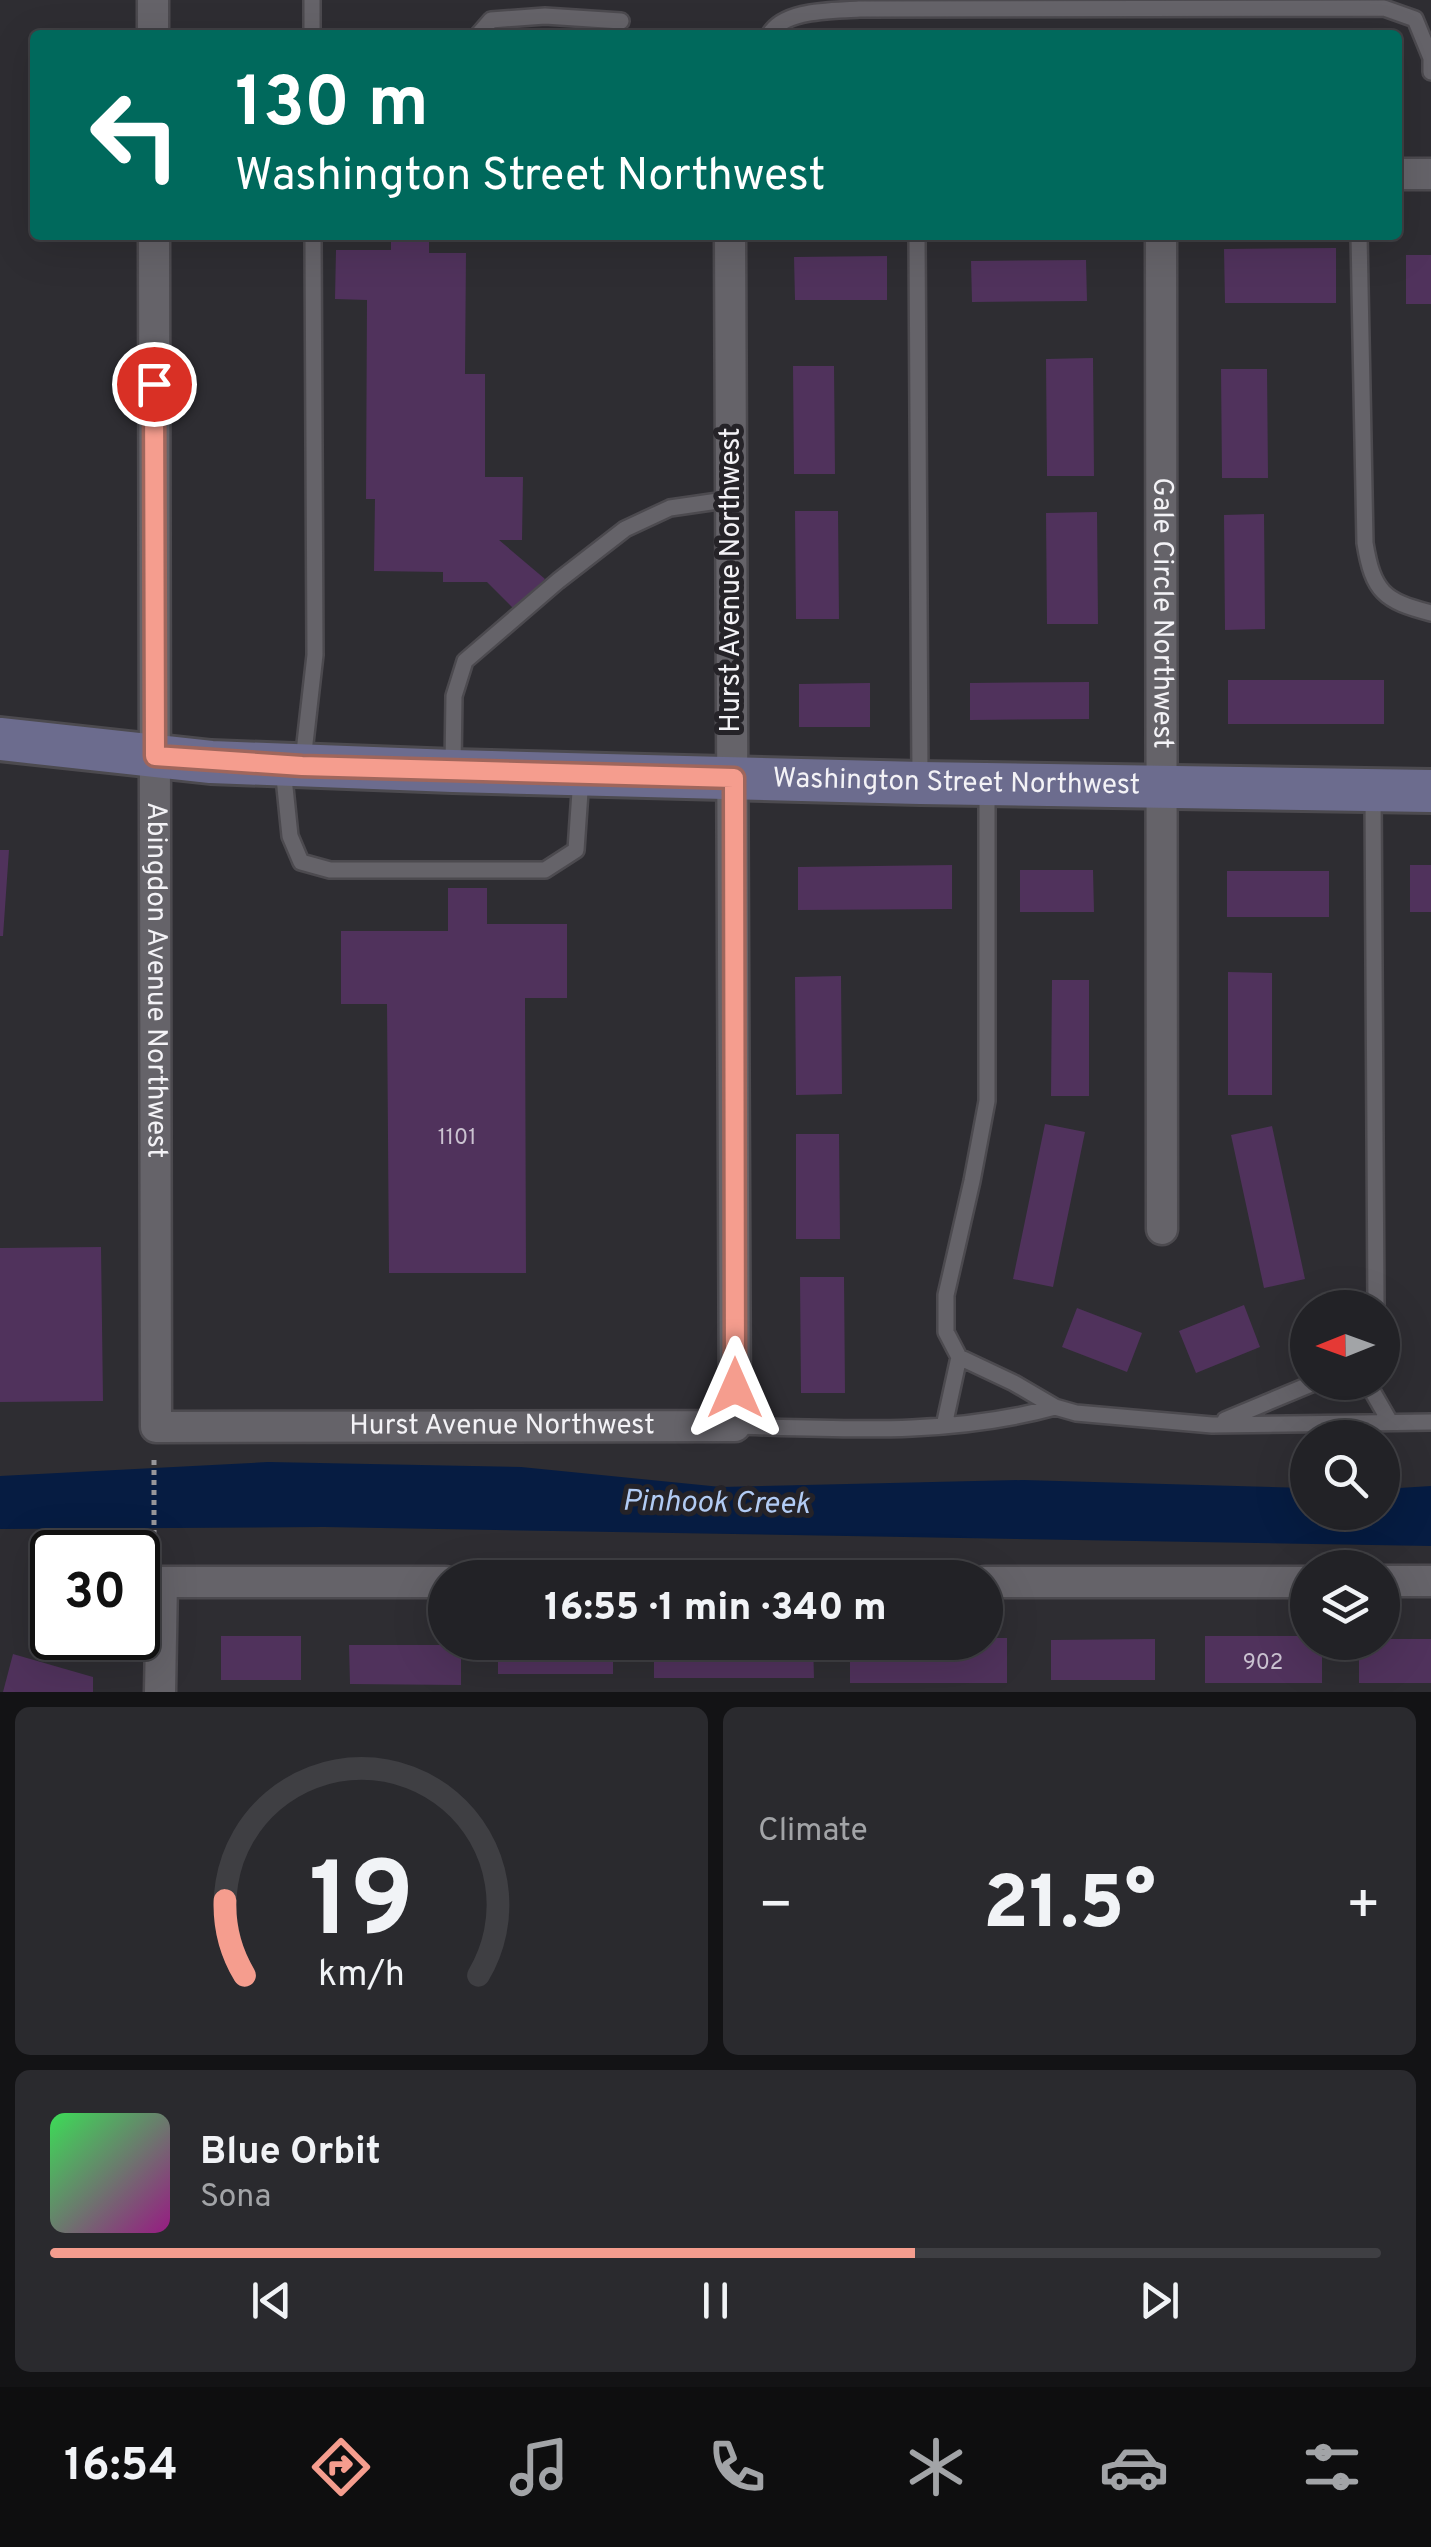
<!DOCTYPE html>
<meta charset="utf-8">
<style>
:root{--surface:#222226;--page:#2a2a2e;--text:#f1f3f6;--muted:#a2a4a7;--line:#3f3f43;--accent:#f59d8e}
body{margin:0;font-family:Overpass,sans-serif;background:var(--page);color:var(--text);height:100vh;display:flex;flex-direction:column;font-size:38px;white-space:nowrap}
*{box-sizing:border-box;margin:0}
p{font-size:32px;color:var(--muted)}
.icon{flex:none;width:55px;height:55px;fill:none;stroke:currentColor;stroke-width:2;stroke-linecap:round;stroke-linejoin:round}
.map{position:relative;height:1692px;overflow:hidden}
.panel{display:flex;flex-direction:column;gap:15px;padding:15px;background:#131315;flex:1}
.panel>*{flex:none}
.banner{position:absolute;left:30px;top:30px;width:1372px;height:210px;border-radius:10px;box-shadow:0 10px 40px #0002,0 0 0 2px var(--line);background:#00695c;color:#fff;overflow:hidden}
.needle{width:65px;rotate:269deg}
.controls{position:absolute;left:1290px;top:1290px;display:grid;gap:20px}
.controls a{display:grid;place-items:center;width:110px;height:110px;border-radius:50%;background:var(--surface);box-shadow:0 10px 40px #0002,0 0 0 2px var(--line);font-size:50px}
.speed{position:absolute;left:30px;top:1530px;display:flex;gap:20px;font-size:50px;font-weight:700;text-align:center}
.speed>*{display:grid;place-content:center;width:130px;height:130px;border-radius:50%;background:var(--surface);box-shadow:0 10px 40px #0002,0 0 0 2px var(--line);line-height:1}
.speed .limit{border:5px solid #111;border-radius:15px;background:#fff;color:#111}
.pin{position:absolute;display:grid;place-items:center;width:85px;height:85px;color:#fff;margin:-42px;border:5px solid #fff;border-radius:50%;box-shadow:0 2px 10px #0007}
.me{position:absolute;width:110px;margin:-55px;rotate:0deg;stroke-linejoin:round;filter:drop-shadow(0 0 8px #0008)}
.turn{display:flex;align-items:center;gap:35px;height:210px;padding:0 40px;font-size:45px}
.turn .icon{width:130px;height:130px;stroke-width:2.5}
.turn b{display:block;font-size:70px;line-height:85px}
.big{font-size:75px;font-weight:800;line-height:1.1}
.panel .tile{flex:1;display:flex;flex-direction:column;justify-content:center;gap:15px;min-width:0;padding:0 35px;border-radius:15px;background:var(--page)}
.panel .dial{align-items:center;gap:0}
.dial svg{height:260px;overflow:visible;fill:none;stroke:var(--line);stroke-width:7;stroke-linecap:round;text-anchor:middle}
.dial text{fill:var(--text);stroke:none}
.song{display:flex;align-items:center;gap:30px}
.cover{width:120px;height:120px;border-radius:15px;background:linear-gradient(135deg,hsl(130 70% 55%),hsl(310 70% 35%))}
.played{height:10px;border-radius:5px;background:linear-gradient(90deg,var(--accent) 65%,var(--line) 65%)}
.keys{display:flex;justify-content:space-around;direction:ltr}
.heat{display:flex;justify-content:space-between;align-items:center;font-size:55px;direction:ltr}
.panel .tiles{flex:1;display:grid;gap:15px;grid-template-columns:1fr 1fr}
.tile:last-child{grid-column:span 2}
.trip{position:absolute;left:428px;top:1560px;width:575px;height:100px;border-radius:50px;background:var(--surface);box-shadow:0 10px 40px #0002,0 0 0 2px var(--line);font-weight:800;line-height:100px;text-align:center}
.dock{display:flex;height:160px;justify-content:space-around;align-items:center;background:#0e0e0f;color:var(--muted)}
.dock .icon{width:70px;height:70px}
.dock .selected{color:var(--accent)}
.dock b{font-size:45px;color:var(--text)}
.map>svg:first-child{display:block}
.water{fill:#061c42}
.building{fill:#50325c}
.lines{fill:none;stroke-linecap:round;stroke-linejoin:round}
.lane-casing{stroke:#4c4a4f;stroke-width:20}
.street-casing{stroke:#4c4a4f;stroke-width:35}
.secondary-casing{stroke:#4c4a4f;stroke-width:48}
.path{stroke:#97969a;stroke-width:5;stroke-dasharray:5 5;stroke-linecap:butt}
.lane{stroke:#656369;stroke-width:15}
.street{stroke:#656369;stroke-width:30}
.secondary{stroke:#6c6c8e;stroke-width:42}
.route-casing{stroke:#9f665c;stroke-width:25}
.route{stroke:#f59d8e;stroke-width:18}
.labels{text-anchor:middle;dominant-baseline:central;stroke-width:10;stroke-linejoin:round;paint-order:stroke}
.number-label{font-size:22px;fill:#cac2d0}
.street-label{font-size:28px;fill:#f3f2f6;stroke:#252328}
.water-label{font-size:30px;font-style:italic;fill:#b1cbf4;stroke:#252328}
</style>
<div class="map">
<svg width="1431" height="1692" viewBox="0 0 1431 1692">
<rect width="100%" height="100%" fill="#2e2d32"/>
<!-- water -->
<path class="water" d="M268 1462 521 1467 721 1487 1023 1480 1307 1488 1308 1512H1382L1383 1489 1431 1486V1546L324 1527 0 1529V1476Z"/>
<!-- building -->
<path class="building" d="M391 235H429V253H466L465 374H485V477H523L522 540H499L545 579 515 610 487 582H443V572L374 571 375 499H366L367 300 335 299 336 250H391Z
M1336 248V303H1225L1224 249Z
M1406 255H1431V304H1406Z
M887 256V300H795L794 257Z
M1086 260 1087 301 972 302 971 261Z
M1093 358 1094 476H1047L1046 359Z
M793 366H834L835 474H794Z
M1221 369H1267L1268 478H1222Z
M795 511H838L839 619H796Z
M1097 512 1098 624H1047L1046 513Z
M1264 514 1265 629 1225 630 1224 515Z
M1228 680H1384V724H1228Z
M1089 682V719L970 720V683Z
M870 683V727H799V684Z
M0 850H9L3 936H0Z
M952 865V909L798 910V867Z
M1410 865H1431V912H1410Z
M1020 870H1093L1094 912H1020Z
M1227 871H1329V917H1227Z
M448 888H487V924H567V998H525L526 1273H389L387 1004H341V931H448Z
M1228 972 1272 973V1095H1228Z
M841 976 842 1094 796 1095 795 977Z
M1052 980H1089V1096H1051Z
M1045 1124 1085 1132 1053 1287 1013 1279Z
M1272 1126 1305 1279 1264 1288 1231 1135Z
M796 1134H839L840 1239H796Z
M101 1247 103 1401 0 1402V1248Z
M800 1277H844L845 1393H801Z
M1244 1305 1260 1347 1196 1373 1179 1331Z
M1077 1308 1142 1333 1127 1372 1062 1347Z
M221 1636H301V1680H221Z
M1205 1636H1308V1642H1322V1683H1205Z
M985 1638H1007V1683H850V1642H985Z
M1155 1639V1680H1051V1640Z
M1382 1639H1431V1683H1359V1642H1382Z
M498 1642H613V1674H498Z
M654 1642H813L814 1678H654Z
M349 1645H461V1685L350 1684Z
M13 1654 93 1677V1692H3Z"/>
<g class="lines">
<!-- lane casing -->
<g class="lane-casing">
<path id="lane" d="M312 0V35
M478 35 491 20 545 16 621 21
M769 35C784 9 832 11 859 9L1384 8 1415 19 1431 58V72
M917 235 920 779
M1359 235 1365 543C1373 592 1384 601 1431 613
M303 761 315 655 313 235
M453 767 454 696 465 661 558 581 625 529 670 508 732 499
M283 768 290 836 301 862 330 870H545L576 850 581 777
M987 789V1101L972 1181 946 1295V1332L959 1357 1014 1383 1055 1407 1076 1413 1212 1425 1431 1422
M1373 792 1376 1308
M1367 1382 1390 1422
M1225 1420 1316 1382
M735 1426C843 1429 950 1436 1055 1407
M944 1426 959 1357"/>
</g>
<!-- street casing -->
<g class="street-casing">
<g id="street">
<path d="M153 0V35"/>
<path d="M1398 174H1431"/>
<path id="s1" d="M154 235 156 1427 735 1426 730 235"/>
<path id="s2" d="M1161 235 1162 1229"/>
<path d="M1382 1581H1431"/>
<path d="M985 1582H1308"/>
<path d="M160 1692 162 1582H445"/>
</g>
</g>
<!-- secondary casing -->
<g class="secondary-casing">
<g id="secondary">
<path id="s3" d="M0 739 211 762 453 771 920 783 1431 791"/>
</g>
</g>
<!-- path -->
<path class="path" d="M154 1555V1456"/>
<!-- lane -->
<use href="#lane" class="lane"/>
<!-- street -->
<use href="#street" class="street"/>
<!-- secondary -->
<use href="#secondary" class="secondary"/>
</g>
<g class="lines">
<!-- route casing -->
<g class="route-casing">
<path id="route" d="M154 384 155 756 302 766 734 778 735 1388"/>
</g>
<!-- route -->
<use href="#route" class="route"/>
</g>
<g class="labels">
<!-- number labels -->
<g class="number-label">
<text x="457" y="1138">1101</text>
<text x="1263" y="1663">902</text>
</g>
<!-- street labels -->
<g class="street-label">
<text transform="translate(732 580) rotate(-90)">Hurst Avenue Northwest</text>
<text stroke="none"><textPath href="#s2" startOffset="378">Gale Circle Northwest</textPath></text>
<text stroke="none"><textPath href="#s3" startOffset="958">Washington Street Northwest</textPath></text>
<text stroke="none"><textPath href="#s1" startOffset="745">Abingdon Avenue Northwest</textPath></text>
<text stroke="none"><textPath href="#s1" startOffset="1538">Hurst Avenue Northwest</textPath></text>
</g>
<!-- water labels -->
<g class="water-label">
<text transform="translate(716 1504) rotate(1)">Pinhook Creek</text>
</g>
</g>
</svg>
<div class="controls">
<a><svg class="needle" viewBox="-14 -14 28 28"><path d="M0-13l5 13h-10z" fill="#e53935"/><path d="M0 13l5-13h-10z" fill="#a2a4a7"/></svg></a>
<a><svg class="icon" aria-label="search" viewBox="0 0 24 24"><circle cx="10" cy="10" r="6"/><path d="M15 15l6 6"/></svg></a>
<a><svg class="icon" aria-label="layers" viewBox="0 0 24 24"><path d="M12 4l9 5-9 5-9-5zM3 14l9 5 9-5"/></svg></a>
</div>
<div class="speed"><div class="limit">30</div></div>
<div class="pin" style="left:154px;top:384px;background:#d93025"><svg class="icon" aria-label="arrive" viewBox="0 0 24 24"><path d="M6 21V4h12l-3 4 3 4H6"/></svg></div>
<svg class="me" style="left:735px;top:1388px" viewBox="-20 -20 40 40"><path d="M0-17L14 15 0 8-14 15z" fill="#f59d8e" stroke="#fff" stroke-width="4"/></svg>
<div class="trip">16:55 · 1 min · 340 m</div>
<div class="banner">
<div class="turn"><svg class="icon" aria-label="left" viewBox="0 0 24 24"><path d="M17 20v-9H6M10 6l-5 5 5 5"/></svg><div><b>130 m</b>Washington Street Northwest</div></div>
</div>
</div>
<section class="panel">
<div class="tiles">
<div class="tile dial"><svg viewBox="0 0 100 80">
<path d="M14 69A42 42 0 1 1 86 69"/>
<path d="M14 69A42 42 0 0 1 8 46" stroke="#f59d8e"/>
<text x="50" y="56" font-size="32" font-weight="700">19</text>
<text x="50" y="72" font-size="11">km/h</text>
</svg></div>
<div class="tile"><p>Climate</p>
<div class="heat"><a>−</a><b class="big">21.5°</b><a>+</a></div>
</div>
<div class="tile">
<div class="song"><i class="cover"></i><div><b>Blue Orbit</b><p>Sona</p></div></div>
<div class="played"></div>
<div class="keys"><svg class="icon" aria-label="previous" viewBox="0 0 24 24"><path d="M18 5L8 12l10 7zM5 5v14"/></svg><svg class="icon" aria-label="pause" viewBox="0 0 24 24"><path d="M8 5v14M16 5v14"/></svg><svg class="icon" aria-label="next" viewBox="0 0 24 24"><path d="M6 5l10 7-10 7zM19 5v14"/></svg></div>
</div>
</div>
</section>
<nav class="dock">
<b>16:54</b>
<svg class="icon selected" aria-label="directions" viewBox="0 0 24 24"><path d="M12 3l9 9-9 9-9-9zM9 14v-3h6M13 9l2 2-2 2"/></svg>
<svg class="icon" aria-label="music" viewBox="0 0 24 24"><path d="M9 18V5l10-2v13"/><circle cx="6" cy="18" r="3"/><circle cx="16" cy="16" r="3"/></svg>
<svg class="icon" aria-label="phone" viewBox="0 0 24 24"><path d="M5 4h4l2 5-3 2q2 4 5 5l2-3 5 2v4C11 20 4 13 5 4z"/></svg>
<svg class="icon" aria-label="climate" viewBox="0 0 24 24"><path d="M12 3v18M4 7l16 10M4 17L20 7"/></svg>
<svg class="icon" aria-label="car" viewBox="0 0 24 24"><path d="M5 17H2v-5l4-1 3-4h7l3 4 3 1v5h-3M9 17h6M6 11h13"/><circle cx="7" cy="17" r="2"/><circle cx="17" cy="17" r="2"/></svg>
<svg class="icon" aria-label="filters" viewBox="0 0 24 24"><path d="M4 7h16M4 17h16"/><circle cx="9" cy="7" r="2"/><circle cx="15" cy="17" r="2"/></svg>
</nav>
